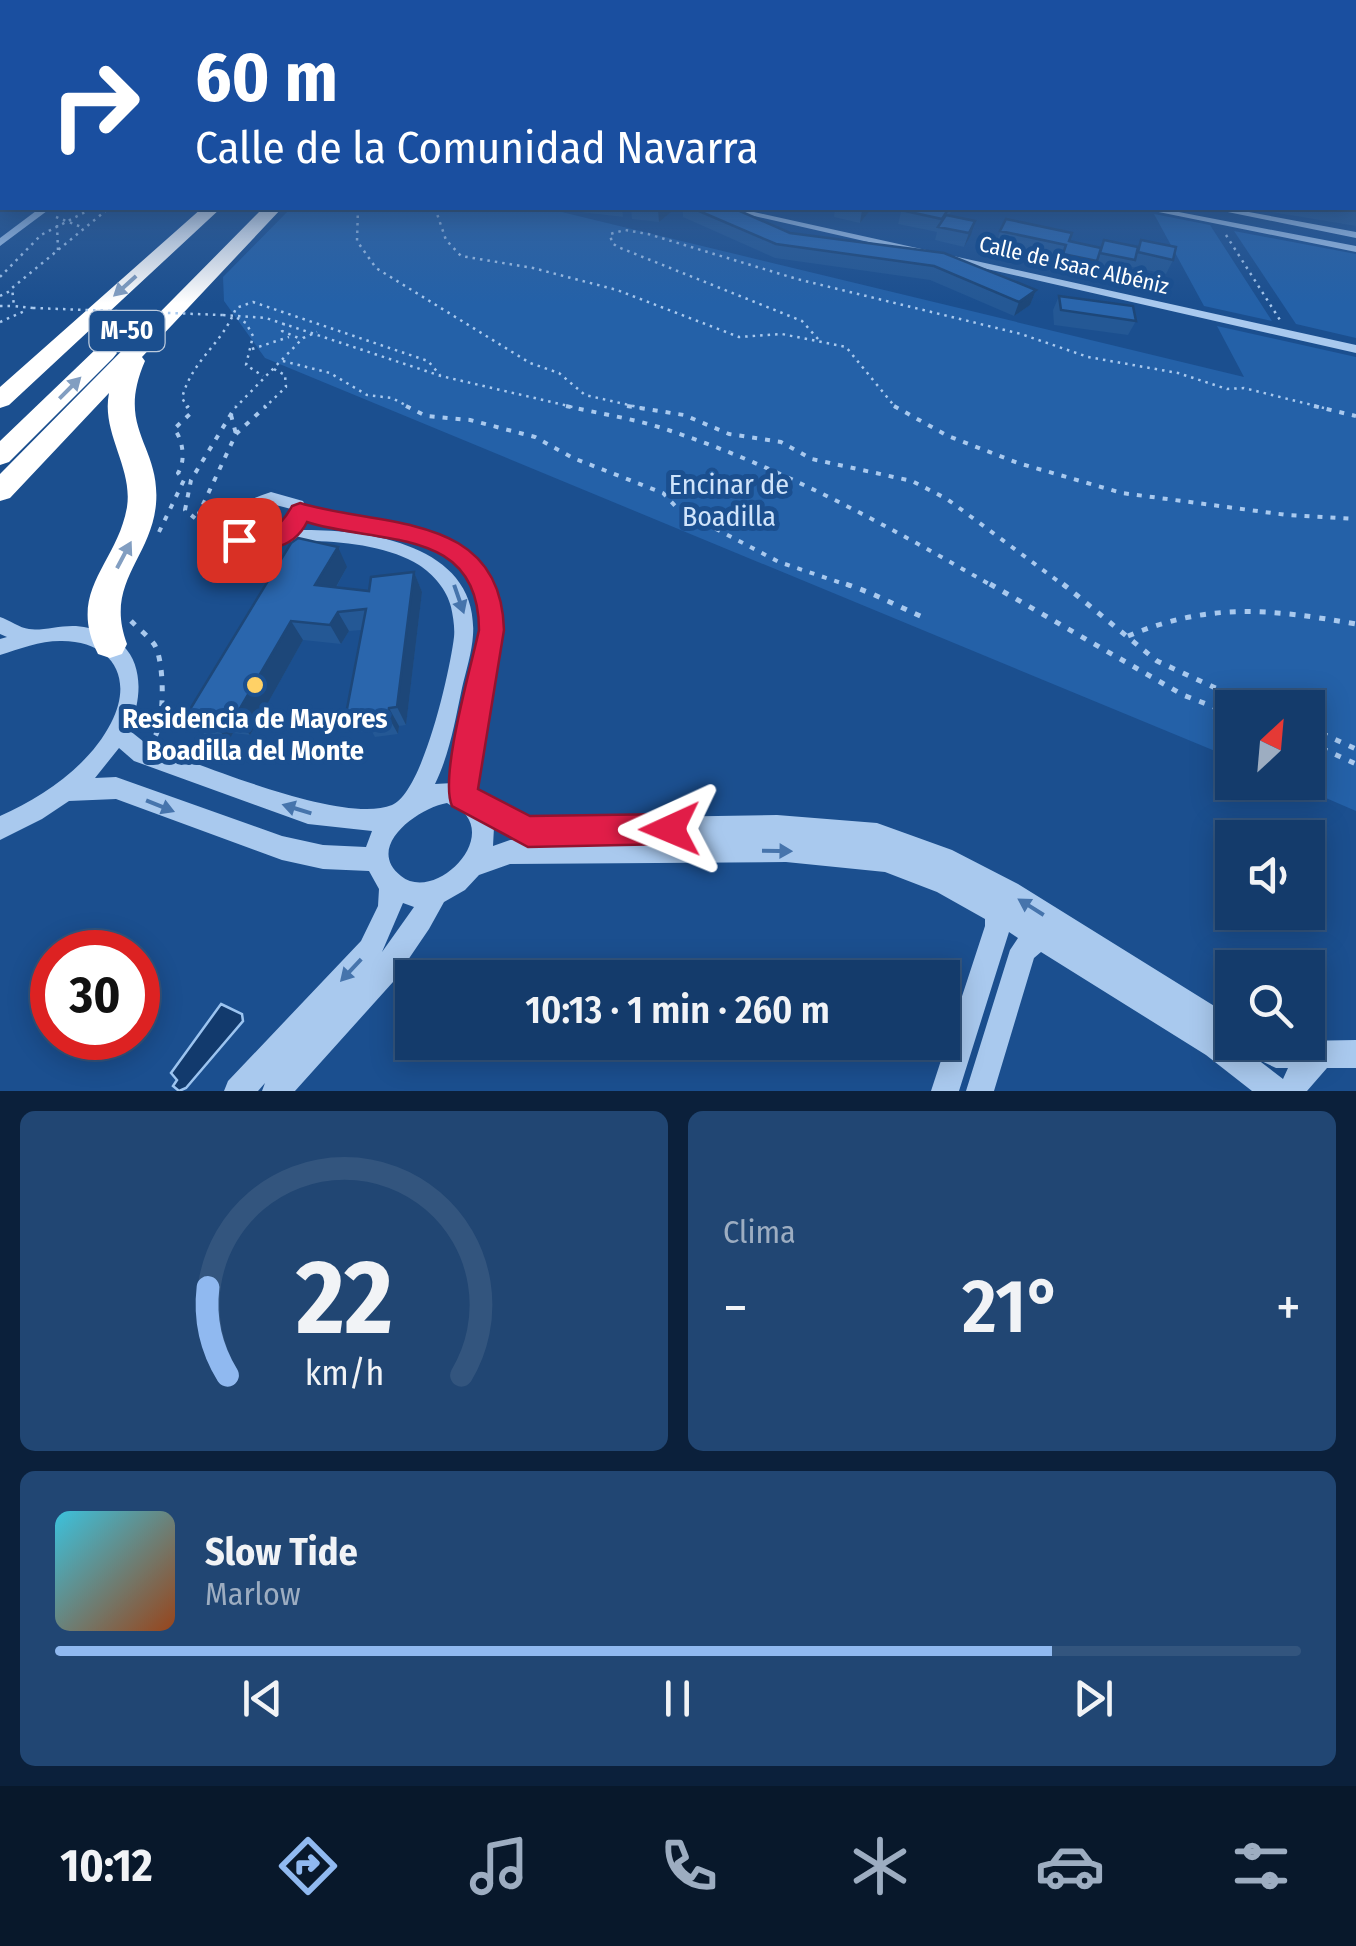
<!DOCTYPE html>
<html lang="es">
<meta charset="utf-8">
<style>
:root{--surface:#143b6b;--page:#214673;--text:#f1f3f6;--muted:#9dadc1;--line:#33557e;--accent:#90b9f0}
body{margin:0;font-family:"Fira Sans Condensed",sans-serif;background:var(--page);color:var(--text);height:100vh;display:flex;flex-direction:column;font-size:38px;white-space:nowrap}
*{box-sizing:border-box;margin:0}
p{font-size:32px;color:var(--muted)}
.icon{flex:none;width:55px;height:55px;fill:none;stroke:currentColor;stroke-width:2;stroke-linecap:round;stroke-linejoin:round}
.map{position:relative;height:1091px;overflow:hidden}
.side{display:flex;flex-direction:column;gap:20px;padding:20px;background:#0b203b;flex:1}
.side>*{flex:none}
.guide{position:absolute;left:0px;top:0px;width:1358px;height:210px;box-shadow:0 5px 25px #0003,0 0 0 2px var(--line);background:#1a4fa0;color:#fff;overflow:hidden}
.needle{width:65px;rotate:26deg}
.buttons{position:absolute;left:1215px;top:690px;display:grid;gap:20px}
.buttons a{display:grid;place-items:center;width:110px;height:110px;border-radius:0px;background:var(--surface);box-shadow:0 5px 25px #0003,0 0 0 2px var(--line);font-size:50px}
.speed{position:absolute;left:30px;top:930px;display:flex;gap:20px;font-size:50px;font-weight:700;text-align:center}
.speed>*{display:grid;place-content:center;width:130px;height:130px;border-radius:50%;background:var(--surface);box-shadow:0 5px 25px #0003,0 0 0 2px var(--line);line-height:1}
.speed .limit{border:15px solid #d22;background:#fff;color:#111}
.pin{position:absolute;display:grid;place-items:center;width:85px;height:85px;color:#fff;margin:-42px;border-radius:20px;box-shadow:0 5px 15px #0006}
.me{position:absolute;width:110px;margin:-55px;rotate:269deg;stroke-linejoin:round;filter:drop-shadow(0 0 8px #0008)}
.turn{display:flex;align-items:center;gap:35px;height:210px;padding:0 30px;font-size:45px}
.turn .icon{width:130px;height:130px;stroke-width:2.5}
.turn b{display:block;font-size:70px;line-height:85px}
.big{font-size:75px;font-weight:600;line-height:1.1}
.side .widget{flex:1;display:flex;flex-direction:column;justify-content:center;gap:15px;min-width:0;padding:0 35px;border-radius:15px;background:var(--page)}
.side .dial{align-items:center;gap:0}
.dial svg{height:260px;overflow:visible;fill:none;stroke:var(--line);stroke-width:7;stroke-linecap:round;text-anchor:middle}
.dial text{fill:var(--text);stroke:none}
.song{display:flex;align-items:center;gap:30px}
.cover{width:120px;height:120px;border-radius:15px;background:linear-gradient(135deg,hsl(190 70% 55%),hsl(20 70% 35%))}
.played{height:10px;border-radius:5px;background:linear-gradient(90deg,var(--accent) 80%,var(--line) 80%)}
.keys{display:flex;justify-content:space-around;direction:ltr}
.heat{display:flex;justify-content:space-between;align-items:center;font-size:55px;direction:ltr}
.side .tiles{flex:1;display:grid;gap:20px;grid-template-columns:1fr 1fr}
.widget:last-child{grid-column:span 2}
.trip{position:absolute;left:395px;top:960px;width:565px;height:100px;border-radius:0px;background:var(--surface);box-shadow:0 5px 25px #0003,0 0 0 2px var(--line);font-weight:600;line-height:100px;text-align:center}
.dock{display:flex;height:160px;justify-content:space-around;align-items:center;background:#08182b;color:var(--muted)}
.dock .icon{width:70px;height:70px}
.dock .on{color:var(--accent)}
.dock b{font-size:45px;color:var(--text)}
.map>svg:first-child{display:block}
.green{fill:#2461a8}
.water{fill:#123a6d;stroke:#9cc4f0;stroke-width:2.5}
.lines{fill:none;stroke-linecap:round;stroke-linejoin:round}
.path-far2{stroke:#a9c9ee;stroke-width:2.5;stroke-dasharray:2.5 5;stroke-linecap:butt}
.path-far1{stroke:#a9c9ee;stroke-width:4;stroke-dasharray:5 8;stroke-linecap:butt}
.path{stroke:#a9c9ee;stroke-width:5;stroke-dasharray:6 9;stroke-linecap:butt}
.minor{fill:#a9c9ee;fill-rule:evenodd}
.highway{fill:#fff;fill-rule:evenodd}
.path-bridge{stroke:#a9c9ee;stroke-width:2.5;stroke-dasharray:2.5 5;stroke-linecap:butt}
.wall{fill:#245895}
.shaded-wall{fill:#1d4779}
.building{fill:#2a66ad;stroke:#1d4779;stroke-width:2.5}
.oneway{fill:#829ec1}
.oneway2{fill:#4674ac}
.route{fill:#e11d48;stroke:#92132f;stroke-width:2.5}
.poi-dot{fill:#ffd166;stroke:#1b4f8f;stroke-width:4}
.labels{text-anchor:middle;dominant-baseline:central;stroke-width:10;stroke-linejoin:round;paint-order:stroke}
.far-street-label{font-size:22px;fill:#fff;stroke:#1b4f8f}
.shield{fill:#1b4f8f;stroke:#bbcadd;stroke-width:2.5}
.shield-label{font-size:25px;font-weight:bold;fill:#fff}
.park-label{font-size:28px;fill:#cfe3fa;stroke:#1b4f8f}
.poi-label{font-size:28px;font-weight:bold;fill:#fff;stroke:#1b4f8f}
</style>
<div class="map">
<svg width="1356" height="1091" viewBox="0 0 1356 1091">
<rect width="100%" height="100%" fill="#1b4f8f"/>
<!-- green -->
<path class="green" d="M291 208H545L1244 377 1217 326 1356 357V811L1291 783 1308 782V708H1232V758L265 358 224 301 223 277Z
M1154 214 1210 225 1272 321 1204 306Z
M1234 231 1356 254V338L1296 324Z"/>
<!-- water -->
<path class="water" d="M221 1004 242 1014 243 1021 186 1088 179 1091 173 1086 177 1080 171 1073Z"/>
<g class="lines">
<!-- path-far2 -->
<path class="path-far2" d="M358 208 357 241 376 268 530 363 559 373 585 395 642 408
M435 208 446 240 461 256 533 268 617 290 739 337 782 334 846 347 896 408
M56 217 84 228
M57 225 58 250
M1226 235 1280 320
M0 277 41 235 93 208
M0 296 10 291
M0 306H14
M33 308 14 306 12 288 109 208
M223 315 266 318 441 376 577 408
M237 318 246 323 253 336 246 365 263 376
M0 322 27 310
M284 323 282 331 301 339
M818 339 802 321 618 247 612 243 610 234 625 230 648 234 797 279 1021 334 1088 357 1178 373 1227 389 1244 388 1324 408
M252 349 289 337
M283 361 330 373 367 395 392 398 411 408
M188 408 182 398C193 358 222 345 236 308L253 302 428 361 440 375
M235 408 303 338 317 332
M264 408 286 387 285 375 272 368"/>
<!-- path-far1 -->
<path class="path-far1" d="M406 406 426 416 470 420 535 437 573 458 663 493 678 509 779 562 853 587
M566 406C601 414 637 419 671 431 785 469 890 527 994 587
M627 406 684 415 729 434 781 442 812 459 912 481 947 499 1066 587
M894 406 948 436 1018 463 1122 493 1287 515 1356 519
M1314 406 1356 416
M231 415 236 434
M219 524H202L185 510 191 480 236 406
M211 525 199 513 236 434 266 406
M159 532 184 480 178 473C186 461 183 439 174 429L191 413 187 406"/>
<!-- path -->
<path class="path" d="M846 584C876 594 899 607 927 619
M990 584 1183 695 1232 714
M1063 584 1157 661 1259 708
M131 621C138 628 148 636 154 644 165 660 165 723 154 738
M1128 636C1210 602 1271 609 1356 624
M1308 727 1356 749
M1308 742 1356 764"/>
<!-- minor -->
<path class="minor" d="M1355 152H1356V158H1355Z
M0 191 2 192V198H0Z
M40 208H51L0 246V238Z
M719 208H736L1356 345V353Z
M1139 208H1158L1356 246V252Z
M1208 208H1227L1356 232V238Z
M271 492 303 501 306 507 317 510C352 518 389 517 424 529 545 569 486 701 474 793L481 797 529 819 777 815 877 823 952 850 1018 884 1232 1017V1042L1356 1040V1068H1327L1307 1091H1252L1206 1055 1041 952 1034 958 994 1091H966L1010 950 1018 938 1009 932 959 1091H931L985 926V919L937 892 885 872 786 862 510 864 479 875 465 890 444 902 429 929 393 982 295 1091H262L265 1083 258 1091H224L228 1081 361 941 378 906 379 889 369 871 323 869 282 860 116 799 69 801 42 819 0 840V816C43 797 89 766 111 723 135 677 111 640 60 641 40 641 19 649 0 655V639L7 637 0 634V617C9 620 20 628 29 629 42 631 61 625 76 626 138 632 150 679 129 730L149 746C200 764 343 825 392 805 423 792 450 671 454 637 455 628 453 616 451 607 447 590 433 574 419 565 386 544 323 538 285 543 265 546 253 551 233 545L225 534C228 507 248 500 271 492ZM272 504 291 509C287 532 266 538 245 535L243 522 256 510ZM306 519C340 530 378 528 413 539 525 573 465 702 453 783L435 784C450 753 455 721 462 688 466 671 472 652 473 635 479 544 366 529 299 530ZM119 748 134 761 308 824 372 831 366 847 323 845 282 836 116 777 95 778ZM447 803C453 807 461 810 466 815 491 847 432 901 401 876 364 847 418 808 447 803ZM494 827 520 839 522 840H510L493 846ZM403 903 414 907 382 952ZM1257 1059 1276 1068H1288L1283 1079Z"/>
<!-- highway -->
<path class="highway" d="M202 208H221L9 405 0 408V387Z
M263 208H282L142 357 145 361C115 430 161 444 156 504 151 559 104 583 127 644L122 654 110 658 98 654C66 590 117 565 127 507 133 467 101 433 109 393L10 498 0 501V474Z
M105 346 113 348 117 353 113 358 9 462 0 465V441L97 348Z"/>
<!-- path-bridge -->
<path class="path-bridge" d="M33 308 223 315"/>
</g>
<!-- wall -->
<path class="wall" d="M1355 158 1356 226 1247 208H1355Z
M573 208H622L623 217 581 212Z
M631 208H676L659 222 632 219Z
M683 208H733L790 233 1036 290 1030 305 1014 316 930 280 775 258 683 217Z
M835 208H872L860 223 834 217Z
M902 208H954L949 215 971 235 964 247 935 240 937 232 898 224Z
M1000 231 1069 241 1101 247 1104 240 1138 247 1141 240 1173 260 1166 274 1132 267 1128 275 1094 267 1091 276 1057 268 1060 259 996 245Z
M1059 296 1136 321 1128 335 1054 325 1053 310Z
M347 567 336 588 369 591 414 572 422 592 406 725 399 726 398 734 375 737 371 730 358 732 346 714 362 630 349 631 341 644 303 640 250 735 233 733 229 741 208 738 191 720 193 716 189 711Z"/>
<!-- shaded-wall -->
<path class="shaded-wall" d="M660 208H676L659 222 658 209Z
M864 208H872L860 223 862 210Z
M975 221 971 235 964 247 969 233Z
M1036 290 1030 305 1014 316 1019 302Z
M338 547 347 567 326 605 315 585Z
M414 572 422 592 406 725 397 707Z
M338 612 349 631 341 644 330 625Z
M291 621 303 640 250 735 235 717Z
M389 708 399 726 398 734 388 716Z
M217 715 233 733 229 741 212 723Z"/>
<!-- building -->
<path class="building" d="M1355 158 1356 159V206H1355Z
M692 208H733L790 233 944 253 1036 290 1019 302 934 266 776 244Z
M902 208H949L942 219 901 210Z
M946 215 975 221 969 233 938 227Z
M1006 219 1072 233 1069 241 1101 248 1097 261 1063 254 1066 245 1000 231Z
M1104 240 1138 247 1135 260 1100 253Z
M1141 240 1176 247 1173 260 1138 252Z
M1059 296 1133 306 1136 321 1061 310Z
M298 538 338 547 315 585 369 591 371 577 414 572 397 707 389 708 388 716 364 719 365 712 346 714 366 609 338 612 330 625 291 621 235 717 217 715 212 723 191 720 196 712 189 711 291 543Z"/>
<!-- one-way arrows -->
<defs><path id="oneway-solid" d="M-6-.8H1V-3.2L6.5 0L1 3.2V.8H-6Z" transform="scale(2.5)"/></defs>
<g class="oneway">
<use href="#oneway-solid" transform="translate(125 286) rotate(138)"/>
<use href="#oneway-solid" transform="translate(70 388) rotate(-45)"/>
<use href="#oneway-solid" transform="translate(124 555) rotate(-62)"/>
</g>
<g class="oneway2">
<use href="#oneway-solid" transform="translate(459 599) rotate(71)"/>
<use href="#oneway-solid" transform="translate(160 806) rotate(22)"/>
<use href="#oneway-solid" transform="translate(297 809) rotate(-163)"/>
<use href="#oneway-solid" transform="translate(777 851) rotate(1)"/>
<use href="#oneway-solid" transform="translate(1031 907) rotate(-148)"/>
<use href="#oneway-solid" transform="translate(351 970) rotate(133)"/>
</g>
<!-- sky -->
<linearGradient id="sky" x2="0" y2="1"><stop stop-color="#0f2b4f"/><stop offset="0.5" stop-color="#39639b"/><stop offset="1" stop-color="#39639b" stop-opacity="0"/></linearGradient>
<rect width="1356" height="303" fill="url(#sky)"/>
<!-- route -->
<path class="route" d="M300 503C382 528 501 511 504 630L478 789 530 816 670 814 681 818 685 829 681 839 670 844 528 847 452 806C439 777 471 667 479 630 479 525 378 545 307 522 293 551 258 554 231 546L227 540 239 531C266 537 279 530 292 506Z"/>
<!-- markers -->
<circle class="poi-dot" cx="255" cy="685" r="10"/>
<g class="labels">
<!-- far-street labels -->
<g class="far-street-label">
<text transform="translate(1074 265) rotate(13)">Calle de Isaac Albéniz</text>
</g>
<!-- shield labels -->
<rect class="shield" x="89.5" y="311" width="75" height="40" rx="8"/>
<g class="shield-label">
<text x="127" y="331">M-50</text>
</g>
<!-- park labels -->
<g class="park-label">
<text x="729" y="484">Encinar de<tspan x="729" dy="32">Boadilla</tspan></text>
</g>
<!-- poi labels -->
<g class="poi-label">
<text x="255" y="718">Residencia de Mayores<tspan x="255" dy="32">Boadilla del Monte</tspan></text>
</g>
</g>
</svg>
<div class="buttons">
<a><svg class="needle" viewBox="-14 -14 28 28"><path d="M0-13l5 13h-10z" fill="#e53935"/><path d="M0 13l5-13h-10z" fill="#9dadc1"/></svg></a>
<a><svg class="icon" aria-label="sound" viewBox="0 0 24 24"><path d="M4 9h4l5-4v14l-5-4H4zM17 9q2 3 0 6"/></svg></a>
<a><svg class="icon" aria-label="search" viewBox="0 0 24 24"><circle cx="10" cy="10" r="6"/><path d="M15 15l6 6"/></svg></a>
</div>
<div class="speed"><div class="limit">30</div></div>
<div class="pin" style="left:239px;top:540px;background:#d93025"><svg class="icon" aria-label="arrive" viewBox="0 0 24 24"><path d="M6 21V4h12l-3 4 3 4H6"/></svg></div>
<svg class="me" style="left:670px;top:829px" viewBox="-20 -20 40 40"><path d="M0-17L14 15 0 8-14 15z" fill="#e11d48" stroke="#fff" stroke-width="4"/></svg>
<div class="trip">10:13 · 1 min · 260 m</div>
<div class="guide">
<div class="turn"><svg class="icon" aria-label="right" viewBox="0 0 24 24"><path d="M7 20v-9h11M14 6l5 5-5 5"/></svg><div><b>60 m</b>Calle de la Comunidad Navarra</div></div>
</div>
</div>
<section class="side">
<div class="tiles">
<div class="widget dial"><svg viewBox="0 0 100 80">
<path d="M14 69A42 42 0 1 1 86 69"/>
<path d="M14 69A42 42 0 0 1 8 42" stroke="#90b9f0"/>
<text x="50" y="56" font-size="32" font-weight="700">22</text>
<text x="50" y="72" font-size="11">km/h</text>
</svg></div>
<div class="widget"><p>Clima</p>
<div class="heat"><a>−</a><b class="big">21°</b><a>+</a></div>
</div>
<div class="widget">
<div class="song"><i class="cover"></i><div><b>Slow Tide</b><p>Marlow</p></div></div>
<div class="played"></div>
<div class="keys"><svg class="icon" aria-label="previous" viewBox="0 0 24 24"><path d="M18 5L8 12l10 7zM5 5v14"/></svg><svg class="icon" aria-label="pause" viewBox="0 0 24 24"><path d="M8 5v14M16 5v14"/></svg><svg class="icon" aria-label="next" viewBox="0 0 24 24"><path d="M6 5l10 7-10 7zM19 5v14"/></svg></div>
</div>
</div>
</section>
<nav class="dock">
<b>10:12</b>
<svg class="icon on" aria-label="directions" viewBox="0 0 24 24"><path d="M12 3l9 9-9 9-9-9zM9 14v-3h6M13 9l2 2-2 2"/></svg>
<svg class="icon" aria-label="music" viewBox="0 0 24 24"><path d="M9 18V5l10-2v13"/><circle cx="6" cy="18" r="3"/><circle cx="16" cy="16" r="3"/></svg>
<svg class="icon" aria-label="phone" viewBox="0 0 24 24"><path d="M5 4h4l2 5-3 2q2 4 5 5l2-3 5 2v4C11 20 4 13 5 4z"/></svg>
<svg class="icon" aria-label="climate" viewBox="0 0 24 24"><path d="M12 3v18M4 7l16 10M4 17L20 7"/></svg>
<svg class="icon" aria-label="car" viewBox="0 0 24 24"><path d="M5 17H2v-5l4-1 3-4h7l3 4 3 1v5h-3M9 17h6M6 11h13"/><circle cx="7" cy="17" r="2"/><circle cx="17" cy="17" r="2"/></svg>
<svg class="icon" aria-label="filters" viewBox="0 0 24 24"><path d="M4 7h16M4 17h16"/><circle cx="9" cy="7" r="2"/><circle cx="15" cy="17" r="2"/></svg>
</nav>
